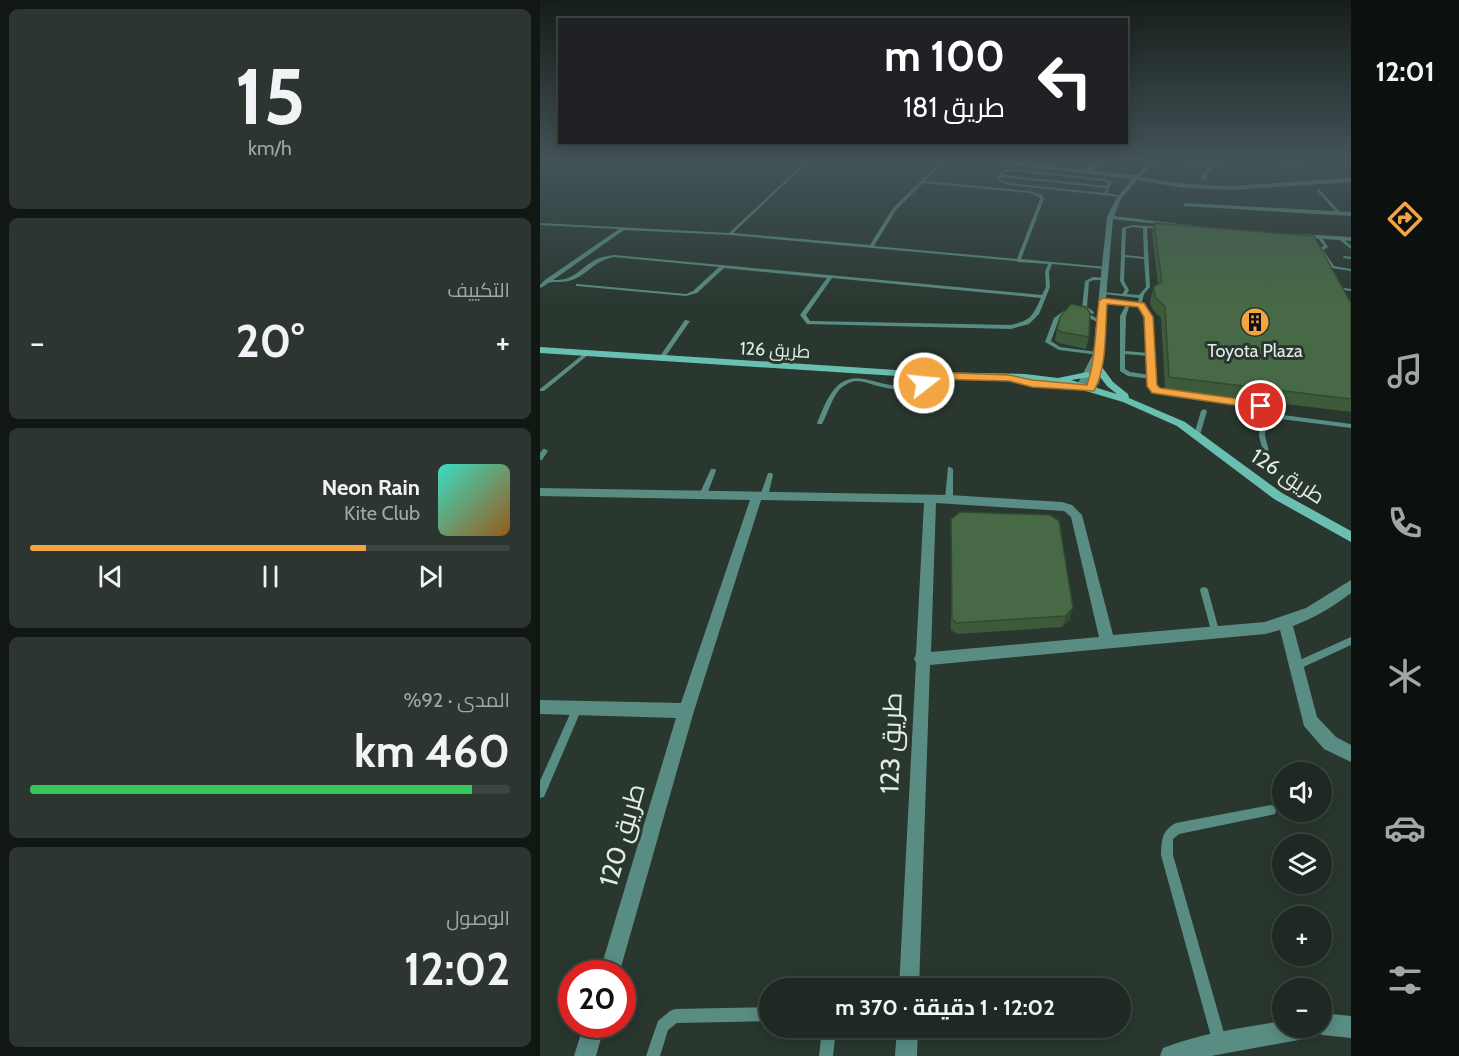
<!DOCTYPE html>
<html lang="ar">
<meta charset="utf-8">
<style>
:root{--surface:#1f2923;--page:#2c3530;--text:#f1f3f6;--muted:#a1a6a6;--line:#3c4541;--accent:#f3a542}
body{margin:0;font-family:Cabin,Cairo,sans-serif;background:var(--page);color:var(--text);direction:rtl;height:100vh;display:flex;flex-direction:column;font-size:22px;white-space:nowrap}
*{box-sizing:border-box;margin:0}
p{font-size:20px;color:var(--muted)}
.icon{flex:none;width:33px;height:33px;fill:none;stroke:currentColor;stroke-width:2;stroke-linecap:round;stroke-linejoin:round}
.map{position:relative;flex:1;overflow:hidden;direction:ltr}
.details{display:flex;flex-direction:column;gap:9px;padding:9px;background:#111713;width:540px}
.details>*{flex:none}
.banner{position:absolute;left:18px;top:18px;width:570px;height:126px;border-radius:0px;box-shadow:0 3px 15px #0003,0 0 0 2px var(--line);direction:rtl;background:#202124;color:#fff;overflow:hidden}
.buttons{position:absolute;left:732px;top:762px;display:grid;gap:12px}
.buttons a{display:grid;place-items:center;width:60px;height:60px;border-radius:50%;background:var(--surface);box-shadow:0 3px 15px #0003,0 0 0 2px var(--line);font-size:30px}
.speed{position:absolute;left:18px;top:960px;display:flex;gap:12px;font-size:30px;font-weight:700;text-align:center}
.speed>*{display:grid;place-content:center;width:78px;height:78px;border-radius:50%;background:var(--surface);box-shadow:0 3px 15px #0003,0 0 0 2px var(--line);line-height:1}
.speed .limit{border:9px solid #d22;background:#fff;color:#111}
.pin{position:absolute;display:grid;place-items:center;width:51px;height:51px;color:#fff;margin:-26px;border:3px solid #fff;border-radius:50%;box-shadow:0 2px 6px #0007}
.me{position:absolute;width:66px;margin:-33px;rotate:74deg;stroke-linejoin:round;filter:drop-shadow(0 0 4px #0008)}
.turn{display:flex;align-items:center;gap:21px;height:126px;padding:0 24px;font-size:27px}
.turn .icon{width:78px;height:78px;stroke-width:2.5}
.turn b{display:block;font-size:42px;line-height:51px}
.big{font-size:45px;font-weight:700;line-height:1.1}
.details .card{flex:1;display:flex;flex-direction:column;justify-content:center;gap:9px;min-width:0;padding:0 21px;border-radius:9px;background:var(--page)}
.details .dial{align-items:center;gap:0}
.dial b{font-size:78px;line-height:1}
.song{display:flex;align-items:center;gap:18px}
.cover{width:72px;height:72px;border-radius:9px;background:linear-gradient(135deg,hsl(170 70% 55%),hsl(30 70% 35%))}
.played{height:6px;border-radius:3px;background:linear-gradient(90deg,var(--accent) 70%,var(--line) 70%)}
.keys{display:flex;justify-content:space-around;direction:ltr}
.heat{display:flex;justify-content:space-between;align-items:center;font-size:33px;direction:ltr}
.charge{height:9px;border-radius:4px;background:linear-gradient(90deg,#34c759 92%,var(--line) 0)}
.trip{position:absolute;left:219px;top:978px;width:372px;height:60px;border-radius:30px;background:var(--surface);box-shadow:0 3px 15px #0003,0 0 0 2px var(--line);font-weight:700;line-height:60px;text-align:center;direction:rtl}
main{display:flex;flex:1;min-height:0}
.tabs{display:flex;flex-direction:column;width:108px;justify-content:space-around;align-items:center;background:#0c100e;color:var(--muted)}
.tabs .icon{width:42px;height:42px}
.tabs .current{color:var(--accent)}
.tabs b{font-size:27px;color:var(--text)}
.map>svg:first-child{display:block}
.lines{fill:none;stroke-linecap:round;stroke-linejoin:round}
.lane{fill:#598d83;fill-rule:evenodd}
.street{fill:#598d83;fill-rule:evenodd}
.secondary{fill:#69c0b0;fill-rule:evenodd}
.wall{fill:#3d5a3b}
.shaded-wall{fill:#324a30}
.building{fill:#476945;stroke:#324a30;stroke-width:1.5}
.route{fill:#f3a542;stroke:#9e6b2b;stroke-width:1.5}
.labels{text-anchor:middle;dominant-baseline:central;stroke-width:6;stroke-linejoin:round;paint-order:stroke}
.far-street-label{font-size:18px;fill:#e2ebe6;stroke:#29372f}
.far-poi-label{font-size:18px;fill:#e2ebe6;stroke:#29372f}
.street-label{font-size:21px;fill:#e2ebe6;stroke:#29372f}
.near-street-label{font-size:26px;fill:#e2ebe6;stroke:#29372f}
</style>
<main>
<nav class="tabs">
<b>12:01</b>
<svg class="icon current" aria-label="directions" viewBox="0 0 24 24"><path d="M12 3l9 9-9 9-9-9zM9 14v-3h6M13 9l2 2-2 2"/></svg>
<svg class="icon" aria-label="music" viewBox="0 0 24 24"><path d="M9 18V5l10-2v13"/><circle cx="6" cy="18" r="3"/><circle cx="16" cy="16" r="3"/></svg>
<svg class="icon" aria-label="phone" viewBox="0 0 24 24"><path d="M5 4h4l2 5-3 2q2 4 5 5l2-3 5 2v4C11 20 4 13 5 4z"/></svg>
<svg class="icon" aria-label="climate" viewBox="0 0 24 24"><path d="M12 3v18M4 7l16 10M4 17L20 7"/></svg>
<svg class="icon" aria-label="car" viewBox="0 0 24 24"><path d="M5 17H2v-5l4-1 3-4h7l3 4 3 1v5h-3M9 17h6M6 11h13"/><circle cx="7" cy="17" r="2"/><circle cx="17" cy="17" r="2"/></svg>
<svg class="icon" aria-label="filters" viewBox="0 0 24 24"><path d="M4 7h16M4 17h16"/><circle cx="9" cy="7" r="2"/><circle cx="15" cy="17" r="2"/></svg>
</nav>
<div class="map">
<svg width="811" height="1056" viewBox="0 0 811 1056">
<rect width="100%" height="100%" fill="#29372f"/>
<g class="lines">
<!-- lane -->
<path class="lane" d="M269 158H272L193 233 330 245 353 208 404 158H407L385 181 490 191 502 195 504 199 481 259 566 267 568 268 566 269 512 264 509 272 510 287 499 314 489 324 471 329 267 324 260 315 287 278 184 268 157 293 146 296 36 286V284H38L146 294 153 291 179 267 74 257C53 261 49 274 32 280 24 283 14 281 8 283 5 285 3 287 0 288V285L5 280 79 229 0 225V223L189 233ZM383 183 489 193 499 197 500 199 477 259 334 246 356 210ZM84 230 190 235 476 261 478 262 508 264 505 272 506 287 502 295 74 255C67 256 61 257 55 260 39 269 34 281 13 280ZM292 278 501 298C492 317 491 320 471 325L270 321 266 315Z
M473 169 565 179 572 182 567 193 583 196 581 197 468 185 456 179 463 170ZM473 171 564 181 568 182 567 186 463 175 465 172ZM461 177 566 188 564 193 469 183 460 179Z
M777 189H779L800 212V214H798L777 191Z
M592 225 621 227 623 228 621 229 607 228 610 287 604 294 602 302 613 321 617 388 624 391 724 404 743 415 811 424V428L741 419 727 412 725 436 733 467 730 469 727 467 719 436 721 408 621 394 611 389V379L588 376 580 371V316L585 307 583 304 563 302 561 301 563 300 598 302 599 298 564 294 562 293 564 292 582 294 585 290 580 281 582 228ZM592 227 603 228 604 257 585 255 586 229ZM585 257 604 259 606 287 599 295 587 294 589 290 584 281ZM588 304 599 305 607 321 609 353 585 351 586 316 589 307ZM585 354 609 356 610 375 590 372 585 369Z
M779 237H781L788 247 783 250 794 266 811 269V271L791 268 778 249 784 246 778 238Z
M800 238H802L811 246V249L800 240Z
M805 256 811 257V259L803 258V257Z
M553 277 565 278 567 279C562 282 556 278 549 282L547 307 554 312V313L552 314 542 308 545 281Z
M797 287 811 289V291L797 289Z
M527 309 531 310 519 319 511 341 520 347 557 352 559 353V355L519 350 505 342 514 318Z
M539 311H543L564 322 559 323 539 313Z
M145 320 150 321 123 360H119L118 359Z
M46 352 48 353V355L4 391H0V389Z
M387 373 390 375 385 386C370 394 350 389 334 385 328 383 322 381 315 381 309 382 303 386 299 390 291 400 288 413 282 424H278L277 423C286 402 295 373 324 379 335 381 346 385 357 386 366 387 373 388 380 384L384 375Z
M664 409 667 411 660 435 657 437 655 436 654 435 661 411Z
M3 449H5L8 451 2 460H0V453Z
M408 467H410L413 469V499L409 502 405 499Z
M171 469H175L176 471 166 497H160L159 495Z
M228 473H232L233 475 228 496 224 499 220 496Z
M664 587 667 588 668 590 680 634 679 637 676 638 673 637 672 634 660 590 661 588Z
M811 637V645L759 669 756 670 753 669 751 666 753 663Z
M37 703 40 705 42 708 4 797 0 798V781L34 705Z
M731 805 735 806 736 810 735 814 731 815 639 834 633 839V855L686 1040 684 1045 679 1047 674 1045 672 1040 621 855C622 840 621 831 636 823Z
M230 1007V1021L137 1023 128 1030 120 1056H106L118 1021 130 1011 135 1009Z
M282 1028H296L293 1056H279Z"/>
<!-- street -->
<path class="street" d="M414 158H434L547 170 560 158H566L552 171 596 175 615 158H621L600 177 645 184 690 186 811 178V182L690 190 645 188 597 180 581 199 574 216 656 226 653 228 573 219 561 354C563 366 563 385 551 392L546 389 554 369 544 389 541 390 536 387 553 354 567 217 576 199 592 179Z
M637 158H648L672 163 677 158H682L668 173 667 179 664 181 661 179 662 173 669 166Z
M738 158H744L749 164 762 166C752 170 744 165 738 158Z
M645 203 811 212V216L643 206Z
M760 234 811 237V241L758 237 757 236Z
M0 488 409 495 522 502 532 505 542 515 573 635 725 622 766 608 811 580V593C793 607 774 618 753 626L777 717 796 737 811 745V762L784 749 764 726 740 630 725 634 390 665 379 988H359L376 663 374 659 376 654 384 503 221 500 154 711 79 974H59L136 718 0 714V700L141 703 210 500 0 496ZM396 503 524 511 531 517 559 637 391 652Z
M782 1013 811 1016V1038L782 1035 774 1030 772 1036 764 1039 671 1056H620L623 1048C661 1033 703 1028 742 1021V1028H782Z
M44 1024H65L56 1056H34Z
M357 1028H378L377 1056H355Z"/>
<!-- secondary -->
<path class="secondary" d="M0 347 387 372 485 374 518 378 547 372 552 375 550 377 531 380 577 394 567 386 554 369 559 366 562 367 573 382 588 394 589 398 645 422 742 493 811 531V542L734 499 637 426 583 402 522 384 485 380 387 378 0 353Z"/>
</g>
<!-- wall -->
<path class="wall" d="M614 223 811 303V412L625 389 621 318 613 310 610 303 611 297 614 286 618 284 612 233Z
M517 329 549 337 546 349 519 343 515 340Z
M411 519 530 619 522 627 417 634 411 630Z"/>
<!-- shaded-wall -->
<path class="shaded-wall" d="M533 608 530 619 522 627 526 616Z"/>
<!-- building -->
<path class="building" d="M614 223 774 236 811 303V399L629 377 625 307 616 298 614 291V286L622 282Z
M531 304 546 307 550 313 549 337 521 332 517 329 520 317Z
M420 512 510 515 519 521 533 608 526 616 417 623 412 619 411 519Z"/>
<!-- sky -->
<linearGradient id="sky" x2="0" y2="1"><stop stop-color="#171e1a"/><stop offset="0.52" stop-color="#435358"/><stop offset="1" stop-color="#435358" stop-opacity="0"/></linearGradient>
<rect width="811" height="306" fill="url(#sky)"/>
<!-- route -->
<path class="route" d="M563 298 604 303 613 317 617 385 620 388 721 402 726 406 721 409 612 393 607 386 604 317 598 307 567 304C565 331 567 368 554 391L492 387 469 381 391 379 388 385 384 386 379 383 381 375 387 372 469 375 492 380 547 385C556 359 555 329 559 301Z"/>
<!-- icons -->
<defs>
<g id="building-disc" transform="scale(1.5)"><circle r="9.5" fill="#f3a542" stroke="#29372f"/><path d="M-4-6H4V6H1V3H-1V6H-4ZM-2.5-4.3h1.7v1.8h-1.7ZM.8-4.3h1.7v1.8H.8ZM-2.5-1h1.7V.8h-1.7ZM.8-1h1.7V.8H.8Z" fill="#111"/></g>
</defs>
<g fill-rule="evenodd">
<use href="#building-disc" x="715" y="322"/>
</g>
<g class="labels">
<!-- far-street labels -->
<g class="far-street-label">
<text transform="translate(235 350) rotate(3)">طريق 126</text>
</g>
<!-- far-poi labels -->
<g class="far-poi-label">
<text x="715" y="351">Toyota Plaza</text>
</g>
<!-- street labels -->
<g class="street-label">
<text transform="translate(748 476) rotate(33)">طريق 126</text>
</g>
<!-- near-street labels -->
<g class="near-street-label">
<text transform="translate(351 743) rotate(-88)">طريق 123</text>
<text transform="translate(82 835) rotate(-74)">طريق 120</text>
</g>
</g>
</svg>
<div class="buttons">
<a><svg class="icon" aria-label="sound" viewBox="0 0 24 24"><path d="M4 9h4l5-4v14l-5-4H4zM17 9q2 3 0 6"/></svg></a>
<a><svg class="icon" aria-label="layers" viewBox="0 0 24 24"><path d="M12 4l9 5-9 5-9-5zM3 14l9 5 9-5"/></svg></a>
<a>+</a>
<a>−</a>
</div>
<div class="speed"><div class="limit">20</div></div>
<div class="pin" style="left:721px;top:406px;background:#d93025"><svg class="icon" aria-label="arrive" viewBox="0 0 24 24"><path d="M6 21V4h12l-3 4 3 4H6"/></svg></div>
<svg class="me" style="left:384px;top:383px" viewBox="-20 -20 40 40"><circle r="17" fill="#f3a542" stroke="#fff" stroke-width="3"/><path d="M0-11L8 9 0 5-8 9z" fill="#fff"/></svg>
<div class="trip">12:02 · 1 دقيقة · 370 m</div>
<div class="banner">
<div class="turn"><svg class="icon" aria-label="left" viewBox="0 0 24 24"><path d="M17 20v-9H6M10 6l-5 5 5 5"/></svg><div><b>100 m</b>طريق 181</div></div>
</div>
</div>
<section class="details">
<div class="card dial"><b>15</b><p>km/h</p></div>
<div class="card"><p>التكييف</p>
<div class="heat"><a>−</a><b class="big">20°</b><a>+</a></div>
</div>
<div class="card">
<div class="song"><i class="cover"></i><div><b>Neon Rain</b><p>Kite Club</p></div></div>
<div class="played"></div>
<div class="keys"><svg class="icon" aria-label="previous" viewBox="0 0 24 24"><path d="M18 5L8 12l10 7zM5 5v14"/></svg><svg class="icon" aria-label="pause" viewBox="0 0 24 24"><path d="M8 5v14M16 5v14"/></svg><svg class="icon" aria-label="next" viewBox="0 0 24 24"><path d="M6 5l10 7-10 7zM19 5v14"/></svg></div>
</div>
<div class="card"><p>المدى · 92%</p><b class="big">460 km</b><div class="charge"></div></div>
<div class="card"><p>الوصول</p><b class="big">12:02</b></div>
</section>
</main>
